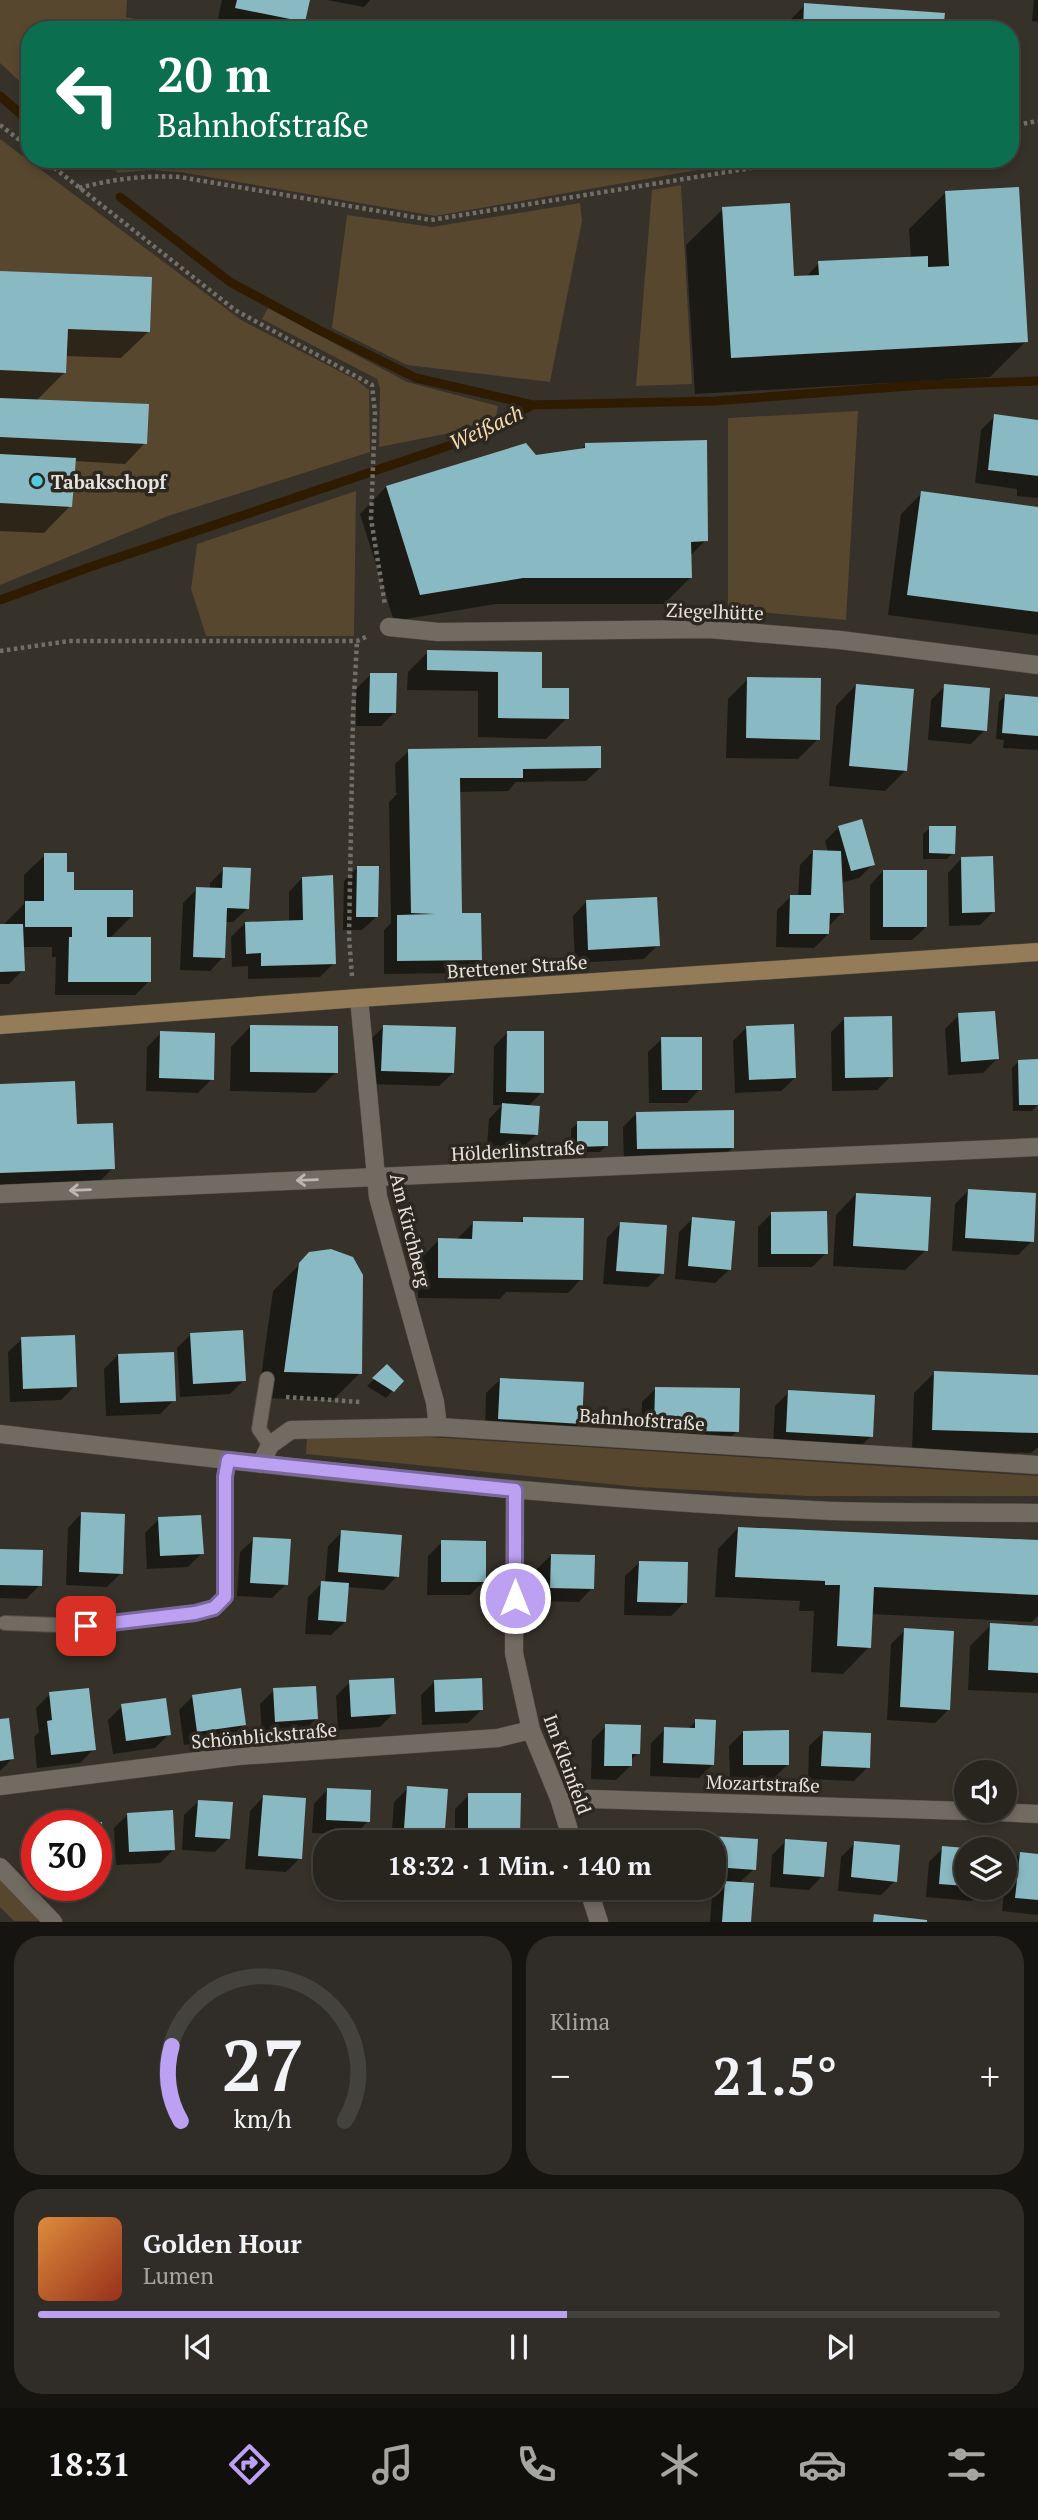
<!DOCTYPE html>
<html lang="de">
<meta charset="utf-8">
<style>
:root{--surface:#28251f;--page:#302d28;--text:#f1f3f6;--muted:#a5a5a4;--line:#44423d;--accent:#bca0f2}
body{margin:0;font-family:"PT Serif",serif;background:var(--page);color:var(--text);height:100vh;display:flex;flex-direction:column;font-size:26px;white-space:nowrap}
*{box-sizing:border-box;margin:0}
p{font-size:23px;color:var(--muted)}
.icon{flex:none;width:38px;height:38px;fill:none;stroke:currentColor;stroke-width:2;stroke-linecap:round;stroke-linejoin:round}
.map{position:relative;height:1922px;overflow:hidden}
.drawer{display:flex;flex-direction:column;gap:14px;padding:14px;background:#161411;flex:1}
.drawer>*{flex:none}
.guide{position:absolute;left:21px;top:21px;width:998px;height:147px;border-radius:28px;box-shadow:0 4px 10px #0003,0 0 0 2px var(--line);background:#0b6e4f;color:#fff;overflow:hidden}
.fabs{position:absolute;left:954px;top:1760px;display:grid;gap:14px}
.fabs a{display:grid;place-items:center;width:63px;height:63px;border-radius:50%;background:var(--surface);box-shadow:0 4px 10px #0003,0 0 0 2px var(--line);font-size:35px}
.speed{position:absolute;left:21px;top:1810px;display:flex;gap:14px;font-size:35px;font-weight:700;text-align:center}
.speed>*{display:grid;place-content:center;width:91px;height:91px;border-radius:50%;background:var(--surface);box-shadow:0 4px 10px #0003,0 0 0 2px var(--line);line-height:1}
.speed .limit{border:10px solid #d22;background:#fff;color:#111}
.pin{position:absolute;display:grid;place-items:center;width:60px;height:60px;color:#fff;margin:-30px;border-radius:14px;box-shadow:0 4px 10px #0006}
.me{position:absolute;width:77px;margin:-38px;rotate:0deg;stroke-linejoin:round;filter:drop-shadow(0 0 5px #0008)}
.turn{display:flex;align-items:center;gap:24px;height:147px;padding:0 21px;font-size:32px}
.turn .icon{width:91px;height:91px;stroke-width:2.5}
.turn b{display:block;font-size:49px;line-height:60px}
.big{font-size:52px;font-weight:700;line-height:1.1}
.drawer .tile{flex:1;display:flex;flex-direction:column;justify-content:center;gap:10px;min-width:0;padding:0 24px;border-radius:28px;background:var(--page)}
.drawer .dial{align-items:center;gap:0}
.dial svg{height:182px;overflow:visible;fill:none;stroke:var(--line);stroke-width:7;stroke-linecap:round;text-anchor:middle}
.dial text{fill:var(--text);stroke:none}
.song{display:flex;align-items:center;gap:21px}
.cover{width:84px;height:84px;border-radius:10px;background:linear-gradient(135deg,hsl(30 70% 55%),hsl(10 70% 35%))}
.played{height:7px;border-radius:4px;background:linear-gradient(90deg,var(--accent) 55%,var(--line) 55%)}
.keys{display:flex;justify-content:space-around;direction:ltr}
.heat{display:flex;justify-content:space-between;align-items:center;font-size:38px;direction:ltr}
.drawer .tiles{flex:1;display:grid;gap:14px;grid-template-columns:1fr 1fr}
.tile:last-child{grid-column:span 2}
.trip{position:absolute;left:313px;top:1830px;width:413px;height:70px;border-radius:28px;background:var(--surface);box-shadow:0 4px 10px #0003,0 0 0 2px var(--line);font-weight:700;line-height:70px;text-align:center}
.dock{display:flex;height:112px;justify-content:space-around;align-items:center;background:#100f0c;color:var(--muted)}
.dock .icon{width:49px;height:49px}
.dock .selected{color:var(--accent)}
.dock b{font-size:32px;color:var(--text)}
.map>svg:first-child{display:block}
.green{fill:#57472f}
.shadow{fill:#0007}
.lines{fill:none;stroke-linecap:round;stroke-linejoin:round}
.stream{stroke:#2f1c00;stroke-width:9}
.building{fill:#89b9c3}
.lane-casing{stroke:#524d46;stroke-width:16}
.street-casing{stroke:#524d46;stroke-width:19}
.secondary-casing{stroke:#524d46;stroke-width:19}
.path{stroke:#736f68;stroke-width:4.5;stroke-dasharray:3.5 3.5;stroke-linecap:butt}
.lane{stroke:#716b62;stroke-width:14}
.street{stroke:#716b62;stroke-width:18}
.secondary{stroke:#937c57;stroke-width:18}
.oneway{stroke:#bdb8b2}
.route-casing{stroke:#7a689d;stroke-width:18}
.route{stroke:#bca0f2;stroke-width:12}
.poi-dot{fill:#55cadf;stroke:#2c271f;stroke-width:2.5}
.labels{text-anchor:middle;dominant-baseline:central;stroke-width:7;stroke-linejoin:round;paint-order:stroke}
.poi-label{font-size:19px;font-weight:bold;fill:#e6e2dd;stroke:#2c271f;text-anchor:start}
.street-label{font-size:19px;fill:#e6e2dd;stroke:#2c271f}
.water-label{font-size:21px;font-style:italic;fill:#f9dbaf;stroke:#2c271f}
</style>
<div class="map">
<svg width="1038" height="1922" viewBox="0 0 1038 1922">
<rect width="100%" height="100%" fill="#363129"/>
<!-- green -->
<path class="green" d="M0 0H127L126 17 183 30H30V91L0 63Z
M0 139 241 320 358 381 369 390 370 452 168 516 0 585Z
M103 159H760L435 216 180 172 150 170 118 173Z
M681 185 692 384 636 386 652 190Z
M580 203 582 221 550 382 407 365 332 328 347 215 432 227Z
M268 308 407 382 498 406 496 417 450 433 379 447 380 388 377 379 262 319Z
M858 411 846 620 728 609V418Z
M356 491 354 636H206L191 589 197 544Z
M428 1437 1038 1476V1496H808L639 1487 306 1454 307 1438Z
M0 1879 41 1921H14L0 1907Z"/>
<!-- shadow -->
<path class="shadow" d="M222 0H308L303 21 295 30H221L216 29Z
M327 0H370L364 7Z
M1034 0H1038V22L1032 21Z
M805 5 942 30H784V26Z
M946 192 1026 341 990 377 695 394 686 245 723 209 793 278H805L819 263 911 258 909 229Z
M0 272 148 332 121 358 65 356V372L36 401 145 443 125 464 74 461 70 506 44 533 0 531Z
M995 416 1038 421V498L1017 496V489L975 483 981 430Z
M586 445 706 540 690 556 691 577 664 604H495L394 621 360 514 386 487 535 457 580 450Z
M922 493 1038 508V635L888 615 901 514Z
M428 652 541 654 540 689 567 718 546 739 478 737V691L407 690 408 672Z
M370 675 395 712 381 726H356V689Z
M748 679 818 739 798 759 726 758 728 699Z
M856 685 906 770 885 791 829 786 836 706Z
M945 686 985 730 971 744 928 740 931 700Z
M1005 696 1038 699V750L1003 748 1004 740 996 739 999 702Z
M409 751 600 768 586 781 516 782 508 791 459 792 461 912 480 959 466 973 384 974V930L391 923 389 802 398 793H396L395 764Z
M839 827 873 864 859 878 841 883 842 913 828 927V934L814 948 776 947 777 910 791 896 798 897 800 865 813 851 828 852 825 841Z
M930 828 953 853 947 859H923V834Z
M45 855 66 873 72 892 132 916 109 939 149 981 135 995H55L56 957H52V947H22L23 970 9 984H0V926H5V923L24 904V875Z
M961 859 994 911 980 925 949 926 948 873Z
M357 868 376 917 362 930H343L344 881Z
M224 869 247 909 233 922H225L223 957 210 971 180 970 183 903 197 889H210V883Z
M883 871 926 927 912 940H870V885Z
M302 878 334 963 320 977 248 979V966L232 967 231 937 245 923 289 922V892Z
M586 902 658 945 644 959 575 963 573 916Z
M959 1015 997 1059 983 1073 948 1075 945 1029Z
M845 1018 891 1076 877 1090 832 1091 831 1032Z
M251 1026 336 1072 315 1093 230 1091 231 1047Z
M383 1027 453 1073 439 1086 368 1084 370 1040Z
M747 1027 795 1078 781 1091 735 1093 733 1041Z
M508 1032 542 1092 527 1107 536 1135 522 1148 487 1146 489 1119 502 1105H493L494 1046Z
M161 1033 212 1079 198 1093 146 1091 147 1047Z
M662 1039 700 1089 687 1103H649L648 1052Z
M1019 1061 1038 1104 1032 1111H1013L1012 1068Z
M0 1085 75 1126 113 1168 86 1195 0 1198Z
M637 1113 733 1147 719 1161 624 1162 623 1127Z
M578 1123 607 1145 600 1152H571V1129Z
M968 1191 1032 1241 1018 1255 952 1251 955 1204Z
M856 1194 926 1250 905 1270 833 1266 836 1215Z
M772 1213 826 1253 812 1267H758V1227Z
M693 1218 729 1270 715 1283 675 1279 679 1232Z
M523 1219 581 1279 568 1293 506 1292 500 1299 418 1298V1261L439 1240H456L473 1223 519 1224Z
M620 1224 662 1273 648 1287 603 1284 607 1238Z
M310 1254 360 1373 333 1400 258 1398 273 1291Z
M191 1334 244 1380 230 1394 180 1397 177 1348Z
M22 1339 75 1386 61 1400 10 1402 8 1352Z
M118 1355 174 1400 160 1414 106 1416 104 1369Z
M387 1367 401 1381 386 1398 367 1386Z
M935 1372 1038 1376V1447L1031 1453 912 1450 914 1393Z
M500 1380 580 1423 566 1437 485 1432 486 1393Z
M656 1388 737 1431 723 1445 641 1443 642 1402Z
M789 1392 871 1436 857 1450 773 1445 775 1406Z
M81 1514 121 1573 107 1587 66 1585 68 1528Z
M159 1519 202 1553 188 1567 147 1569 145 1533Z
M738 1528 1038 1542V1616L1032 1622 871 1614 869 1647 843 1674 811 1672 814 1611H799L800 1601 715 1597 718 1549Z
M342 1532 397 1576 384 1590 347 1587 345 1622 331 1635 305 1634 308 1597 322 1583H325L328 1546Z
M254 1539 286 1584 272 1598 237 1596 240 1552Z
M442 1542 484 1581 470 1595H427L428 1556Z
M0 1551 40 1585 26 1599 0 1598Z
M551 1555 592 1588 579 1602 537 1601V1569Z
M639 1563 685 1602 671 1616 624 1615 625 1576Z
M991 1625 1038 1627V1693L968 1690 970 1646Z
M905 1630 949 1709 935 1723 887 1720 891 1644Z
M435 1681 482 1709 468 1723 422 1725 421 1695Z
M350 1682 394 1713 380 1727 338 1730 336 1696Z
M274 1690 317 1718 303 1732 262 1735 260 1704Z
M50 1694 94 1749 80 1763 37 1768 34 1737 39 1732 36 1708Z
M193 1696 244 1724 230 1738 184 1745 179 1710Z
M122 1706 169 1734 155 1748 113 1754 108 1720Z
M0 1721 12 1759 0 1771Z
M696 1721 713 1764 699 1778 650 1776 651 1743 665 1729 687 1730Z
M606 1726 638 1753 630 1761V1766L616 1780 591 1779 592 1740Z
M743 1732 787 1765 773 1779 730 1778 729 1746Z
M823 1733 868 1767 854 1781 808 1779 809 1746Z
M408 1788 442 1843H391L394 1802Z
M327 1790 368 1821 355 1835 312 1833 314 1804Z
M469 1795 519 1837 513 1843H455V1809Z
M263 1797 300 1858 286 1872 245 1869 250 1811Z
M198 1802 229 1838 215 1852 182 1850 184 1815Z
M128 1814 174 1849 160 1863 116 1865 114 1828Z
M100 1824 103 1881 89 1894 49 1896V1885H96V1825H72Z
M710 1838 754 1869 739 1883 749 1922H710L712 1896 726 1882 714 1881V1843H705Z
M786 1841 822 1876 809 1890 770 1887 772 1855Z
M855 1843 895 1881 881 1895 838 1891 841 1857Z
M943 1848 966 1850V1888H985L972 1901 926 1897 929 1862Z
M1020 1853 1038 1855V1915L1002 1911 1007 1867Z"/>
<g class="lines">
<!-- stream -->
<path class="stream" d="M0 96 30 122
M73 159 78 164
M120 197 230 282 317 329 416 378 533 405
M0 600 90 567 451 445 533 405 714 401 922 385 1038 381"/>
</g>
<!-- building -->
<path class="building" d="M237 0H310L305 22 235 8Z
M804 3 945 13 943 30H803Z
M1019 187 1028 342 731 358 722 207 790 203 794 276 819 275 818 261 928 256V267L949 266 945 191Z
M0 271 152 277 150 332 68 329 66 373 0 370Z
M0 398 149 404 147 444 0 437Z
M994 414 1038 420V476L988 470Z
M707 440 708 541 691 542 692 578H523L420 595 386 486 526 443 536 455 585 448V443Z
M0 454 76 458 72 507 0 503Z
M921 491 1038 507V612L907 595Z
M427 650 542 652V688H569V719L498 718V672L427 670Z
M370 673H397L396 713H369Z
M747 677 821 678 820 740 746 738Z
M856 684 914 689 907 771 849 766Z
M944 684 990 688 987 731 941 727Z
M1005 694 1038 697V736L1002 733Z
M601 746V768L523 769V778H460L462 913H481L482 960 397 961V915L435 914 411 913 408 749Z
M862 819 875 865 851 871 838 826Z
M929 826H956L955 854 929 853Z
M813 850 841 851 844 913H830L829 934H789L790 895H811Z
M44 853H67V872H74V890H133V917H107V937H151V982H68L69 937H72V927H25V901H44Z
M993 856 995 912 962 913 961 857Z
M357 866H379L378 917H356Z
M223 867 251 868 249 909 227 908 225 958 193 957 196 887 222 888Z
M883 870H927V927H883Z
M333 875 336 964 261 966V953L246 954 245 922 303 920 302 877Z
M657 897 660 946 588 950 586 900Z
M0 924H23L25 971 0 972Z
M995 1011 999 1059 961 1062 958 1013Z
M892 1016 893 1077 845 1078 844 1017Z
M794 1024 796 1078 749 1080 746 1026Z
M250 1025 338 1026V1073L250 1072Z
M383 1025 456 1027 454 1073 381 1071Z
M160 1031 215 1033 214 1080 159 1078Z
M507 1031H544V1093L506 1092Z
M661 1037H702V1090H662Z
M1038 1059V1105H1019L1018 1060Z
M75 1081 77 1124 113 1123 115 1169 0 1173V1084Z
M502 1103 540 1106 538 1135 500 1133Z
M734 1110V1148L637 1149 636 1112Z
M577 1121H608V1146L577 1147Z
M968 1189 1036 1193 1034 1242 965 1238Z
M856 1193 931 1197 928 1251 853 1246Z
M827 1211 828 1254H771V1212Z
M523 1217 584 1218 583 1280 438 1278V1238L472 1239 473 1221 523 1222Z
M692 1217 735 1221 731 1270 688 1266Z
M620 1222 667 1225 664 1274 616 1271Z
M331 1249 353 1257 363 1275 362 1374 284 1372 299 1263 309 1252Z
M243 1330 246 1381 193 1384 190 1333Z
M75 1335 77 1387 23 1389 21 1337Z
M174 1352 176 1401 120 1403 118 1354Z
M387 1364 404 1381 394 1392 372 1378Z
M934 1371 1038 1375V1433L932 1430Z
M500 1378 584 1382 582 1424 498 1419Z
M655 1387 740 1388 739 1432 654 1430Z
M788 1390 875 1395 873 1437 786 1432Z
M81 1512 125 1514 123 1574 79 1572Z
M201 1515 204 1554 160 1556 158 1517Z
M738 1527 1038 1540V1595L874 1587 871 1648 837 1646 840 1585H825V1581L735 1577Z
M341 1530 402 1535 399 1577 338 1572Z
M253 1537 291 1539 288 1585 250 1583Z
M441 1540 486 1541V1582H441Z
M0 1549 43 1550 42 1586 0 1585Z
M551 1554 595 1555 594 1589 550 1588Z
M639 1561 688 1562 687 1603 637 1602Z
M321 1581 349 1583 346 1622 318 1620Z
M990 1623 1038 1626V1673L988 1670Z
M904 1628 954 1631 950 1710 900 1707Z
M394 1678 396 1714 351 1717 349 1680Z
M482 1678 483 1710 435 1712 434 1680Z
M316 1686 318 1719 275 1722 273 1688Z
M89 1688 96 1750 51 1755 47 1721 52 1720 49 1692Z
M241 1688 246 1725 197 1732 192 1695Z
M166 1698 171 1735 126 1741 121 1704Z
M9 1718 14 1759 0 1761V1719Z
M695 1719 716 1720 714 1765 663 1763 664 1727 695 1728Z
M605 1724 641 1725 640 1754H632V1766H604Z
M789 1730V1765H743V1731Z
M823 1731 871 1733 870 1768 821 1766Z
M407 1786 448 1789 444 1843H403Z
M327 1788 371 1790 370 1822 326 1820Z
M468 1793H521L520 1838H468Z
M263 1795 306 1798 302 1859 258 1856Z
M198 1800 233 1802 230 1839 195 1837Z
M173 1810 175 1850 129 1852 127 1813Z
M102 1822 105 1881 96 1882V1825H80V1823Z
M636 1835 678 1838V1843H635Z
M709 1836 758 1839 756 1870 714 1867V1843H709Z
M785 1839 827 1842 824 1877 783 1874Z
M854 1841 900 1845 897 1882 851 1877Z
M942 1846 966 1848V1886L939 1884Z
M1020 1852 1038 1854V1900L1015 1898Z
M725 1881 754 1883 751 1922H722Z
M874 1914 927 1920V1922H873Z"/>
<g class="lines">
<!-- lane casing -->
<g class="lane-casing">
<path id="lane" d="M267 1379 259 1429 270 1445
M5 1623 86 1626 196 1613 214 1608 225 1597 224 1477 228 1460"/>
</g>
<!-- street casing -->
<g class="street-casing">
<path id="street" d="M389 627 438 632 709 629 840 640 1038 665
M359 998 378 1197 435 1402 438 1427
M0 1194 1038 1147
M0 1434C276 1466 553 1499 832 1511 900 1513 969 1512 1038 1513
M261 1464 270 1445 291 1430 438 1427 1038 1465
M515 1490 514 1653 531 1730 559 1798 573 1843
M0 1786 238 1756 498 1738 531 1730
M559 1798 966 1811
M976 1811 1038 1814
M0 1867 53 1922
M588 1888 599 1922"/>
</g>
<!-- secondary casing -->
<g class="secondary-casing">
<path id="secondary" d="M0 1025 359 998 1038 952"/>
</g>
<!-- path -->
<path class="path" d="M0 125 30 148
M1010 126 1038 121
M43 159 235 310 372 385 375 413 371 519 385 605
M79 188C113 179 145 175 180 177L431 220 807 159
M0 651 69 641H357L368 636
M352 976 349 937 353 715 357 641
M286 1397 361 1402"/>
<!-- lane -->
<use href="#lane" class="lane"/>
<!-- street -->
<use href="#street" class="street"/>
<!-- secondary -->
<use href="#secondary" class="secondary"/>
</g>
<!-- one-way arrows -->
<defs><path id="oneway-shaft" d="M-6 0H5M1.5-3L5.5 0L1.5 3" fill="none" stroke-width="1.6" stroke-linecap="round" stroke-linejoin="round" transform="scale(1.75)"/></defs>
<g class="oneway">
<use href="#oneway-shaft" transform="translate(307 1180) rotate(178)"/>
<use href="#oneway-shaft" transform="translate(80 1190) rotate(178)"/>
</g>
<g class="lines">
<!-- route casing -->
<g class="route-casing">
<path id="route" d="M86 1626 195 1613 214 1608 225 1597V1477L228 1460 515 1490V1598"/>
</g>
<!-- route -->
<use href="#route" class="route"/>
</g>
<!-- markers -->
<circle class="poi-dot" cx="37" cy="481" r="7"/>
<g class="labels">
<!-- poi labels -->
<g class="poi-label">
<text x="51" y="481">Tabakschopf</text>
</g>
<!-- street labels -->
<g class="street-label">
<text transform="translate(715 611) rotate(2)">Ziegelhütte</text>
<text transform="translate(517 966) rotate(-4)">Brettener Straße</text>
<text transform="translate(518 1150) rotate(-3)">Hölderlinstraße</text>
<text transform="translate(411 1230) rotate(76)">Am Kirchberg</text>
<text transform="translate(642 1419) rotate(4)">Bahnhofstraße</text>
<text transform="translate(264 1735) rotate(-5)">Schönblickstraße</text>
<text transform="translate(568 1764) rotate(70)">Im Kleinfeld</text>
<text transform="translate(763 1783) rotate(2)">Mozartstraße</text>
</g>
<!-- water labels -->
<g class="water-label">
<text transform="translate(486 427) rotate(-25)">Weißach</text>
</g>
</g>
</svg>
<div class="fabs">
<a><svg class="icon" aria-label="sound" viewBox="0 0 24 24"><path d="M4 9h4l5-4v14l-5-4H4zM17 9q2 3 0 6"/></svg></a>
<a><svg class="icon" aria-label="layers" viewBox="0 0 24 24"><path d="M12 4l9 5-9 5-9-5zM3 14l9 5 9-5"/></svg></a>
</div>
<div class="speed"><div class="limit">30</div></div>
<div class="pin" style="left:86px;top:1626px;background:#d93025"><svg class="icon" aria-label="arrive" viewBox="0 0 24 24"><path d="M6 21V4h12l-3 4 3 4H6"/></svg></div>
<svg class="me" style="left:515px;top:1598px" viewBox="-20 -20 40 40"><circle r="17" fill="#bca0f2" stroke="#fff" stroke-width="3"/><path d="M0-11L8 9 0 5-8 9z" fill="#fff"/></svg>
<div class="trip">18:32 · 1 Min. · 140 m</div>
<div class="guide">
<div class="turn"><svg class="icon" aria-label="left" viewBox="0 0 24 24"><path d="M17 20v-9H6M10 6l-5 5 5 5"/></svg><div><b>20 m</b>Bahnhofstraße</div></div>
</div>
</div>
<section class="drawer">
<div class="tiles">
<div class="tile dial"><svg viewBox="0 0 100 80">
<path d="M14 69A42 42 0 1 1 86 69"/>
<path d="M14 69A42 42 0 0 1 10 36" stroke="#bca0f2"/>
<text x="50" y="56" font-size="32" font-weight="700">27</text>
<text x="50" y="72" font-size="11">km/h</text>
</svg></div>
<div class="tile"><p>Klima</p>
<div class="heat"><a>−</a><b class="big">21.5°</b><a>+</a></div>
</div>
<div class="tile">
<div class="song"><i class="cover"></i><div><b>Golden Hour</b><p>Lumen</p></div></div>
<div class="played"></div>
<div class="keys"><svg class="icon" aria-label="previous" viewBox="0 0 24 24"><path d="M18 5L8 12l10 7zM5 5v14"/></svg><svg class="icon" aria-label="pause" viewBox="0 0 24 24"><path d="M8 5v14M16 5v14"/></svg><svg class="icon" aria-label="next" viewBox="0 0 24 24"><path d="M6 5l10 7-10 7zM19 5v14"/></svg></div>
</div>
</div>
</section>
<nav class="dock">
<b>18:31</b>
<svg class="icon selected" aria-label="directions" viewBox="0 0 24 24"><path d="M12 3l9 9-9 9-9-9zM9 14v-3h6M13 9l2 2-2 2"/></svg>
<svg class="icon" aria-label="music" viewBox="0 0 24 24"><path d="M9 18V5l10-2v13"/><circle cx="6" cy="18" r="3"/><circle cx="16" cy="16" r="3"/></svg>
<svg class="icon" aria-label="phone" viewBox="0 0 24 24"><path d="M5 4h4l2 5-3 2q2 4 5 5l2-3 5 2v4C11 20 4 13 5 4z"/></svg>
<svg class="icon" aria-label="climate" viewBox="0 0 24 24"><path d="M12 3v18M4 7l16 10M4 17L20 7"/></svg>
<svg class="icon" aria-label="car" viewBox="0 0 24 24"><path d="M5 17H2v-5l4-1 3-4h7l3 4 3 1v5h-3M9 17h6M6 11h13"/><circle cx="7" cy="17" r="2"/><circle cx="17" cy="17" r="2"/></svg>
<svg class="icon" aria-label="filters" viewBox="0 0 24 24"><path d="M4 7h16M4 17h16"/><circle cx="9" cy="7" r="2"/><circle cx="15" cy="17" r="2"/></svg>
</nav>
